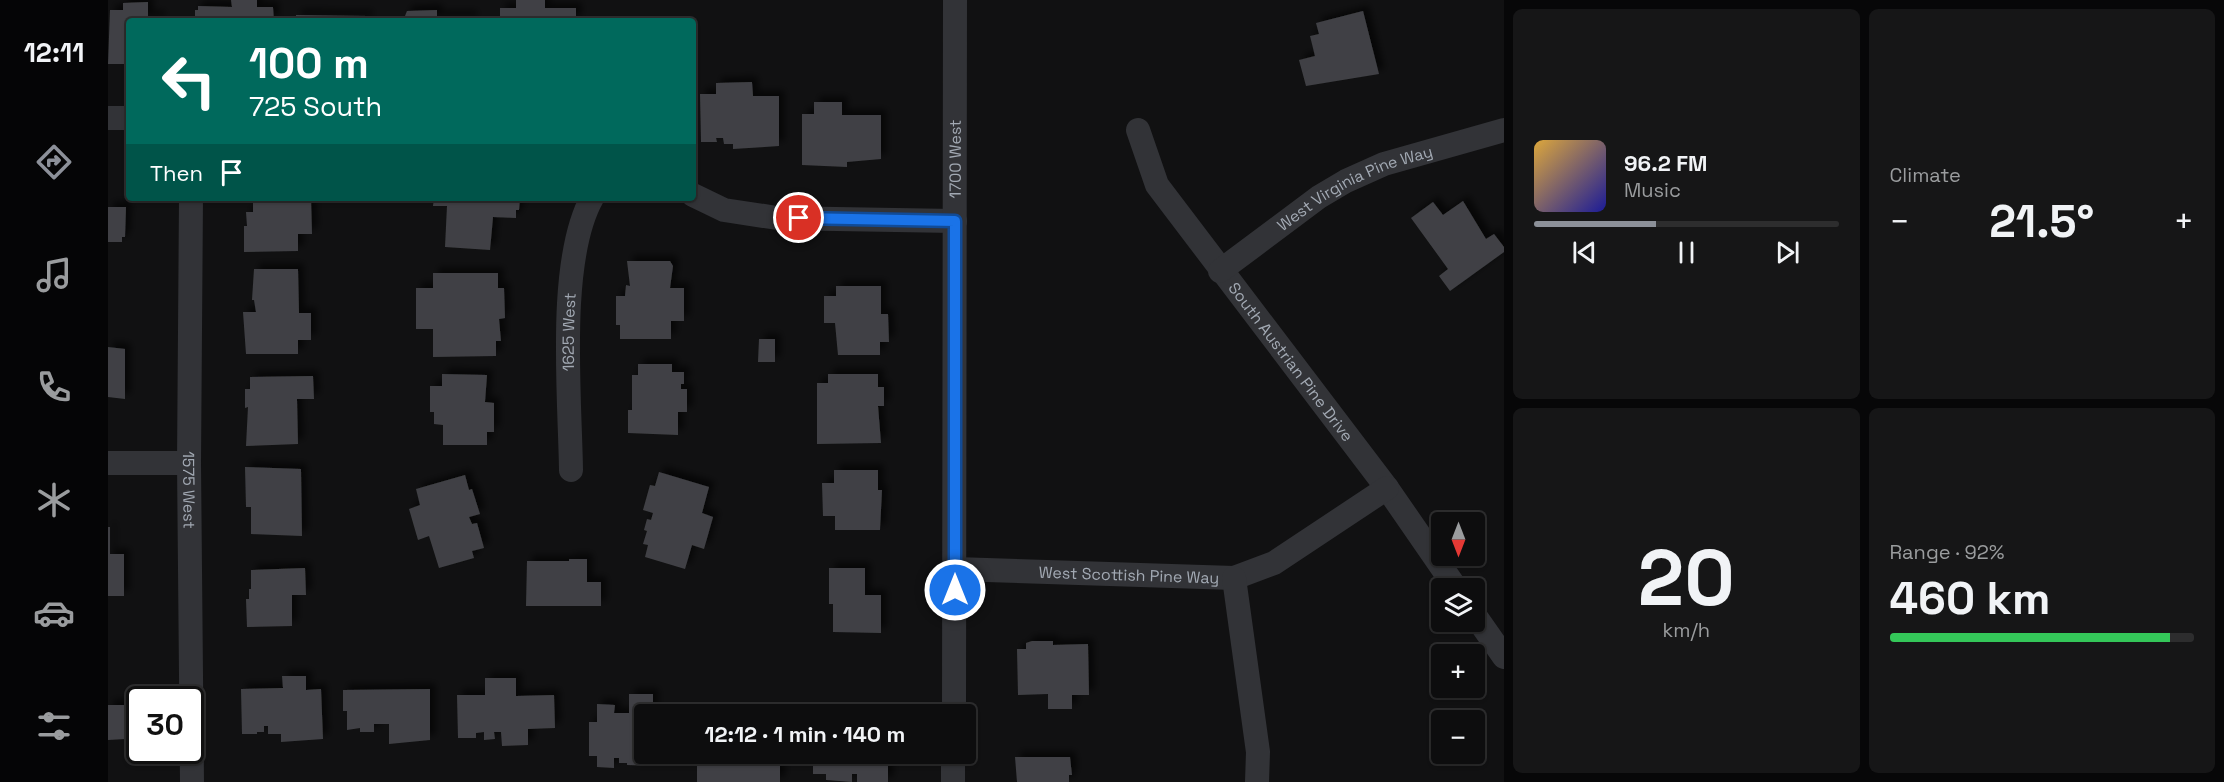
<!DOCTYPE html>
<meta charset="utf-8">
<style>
:root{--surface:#0d0d0e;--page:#161617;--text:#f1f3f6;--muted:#9a9c9e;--line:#2d2d2e;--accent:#8c9099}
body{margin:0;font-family:"Space Grotesk",sans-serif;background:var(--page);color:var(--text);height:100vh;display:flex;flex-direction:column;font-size:22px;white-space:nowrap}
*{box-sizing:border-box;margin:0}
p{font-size:20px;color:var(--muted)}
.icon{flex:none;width:33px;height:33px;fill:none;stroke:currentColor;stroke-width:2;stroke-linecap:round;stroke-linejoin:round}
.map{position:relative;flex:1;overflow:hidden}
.panel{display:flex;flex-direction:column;gap:9px;padding:9px;background:#070708;width:720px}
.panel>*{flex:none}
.top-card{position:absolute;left:18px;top:18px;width:570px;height:183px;border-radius:6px;box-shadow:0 2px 4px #0004,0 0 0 2px var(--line);background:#00695c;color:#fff;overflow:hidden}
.needle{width:39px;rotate:180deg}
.buttons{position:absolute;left:1323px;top:512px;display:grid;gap:12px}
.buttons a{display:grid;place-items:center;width:54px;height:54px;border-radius:6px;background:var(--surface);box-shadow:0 2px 4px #0004,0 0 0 2px var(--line);font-size:30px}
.speed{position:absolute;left:18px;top:686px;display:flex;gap:12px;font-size:30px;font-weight:700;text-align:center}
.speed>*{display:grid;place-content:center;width:78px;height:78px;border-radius:50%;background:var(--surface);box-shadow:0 2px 4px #0004,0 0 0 2px var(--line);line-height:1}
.speed .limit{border:3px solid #111;border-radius:9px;background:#fff;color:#111}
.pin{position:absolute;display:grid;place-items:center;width:51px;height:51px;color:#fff;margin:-26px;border:3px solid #fff;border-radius:50%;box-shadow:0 2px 6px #0007}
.me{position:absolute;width:66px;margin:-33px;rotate:0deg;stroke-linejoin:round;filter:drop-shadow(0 0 4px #0008)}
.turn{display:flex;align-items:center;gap:21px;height:126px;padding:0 24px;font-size:27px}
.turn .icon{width:78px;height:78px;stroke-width:2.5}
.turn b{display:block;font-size:42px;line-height:51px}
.then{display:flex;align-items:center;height:57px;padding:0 24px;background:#0003;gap:12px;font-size:22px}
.big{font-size:45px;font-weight:800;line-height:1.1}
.panel .tile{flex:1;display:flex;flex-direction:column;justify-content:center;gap:9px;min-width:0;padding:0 21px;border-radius:9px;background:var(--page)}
.panel .dial{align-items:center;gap:0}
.dial b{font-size:78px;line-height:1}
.song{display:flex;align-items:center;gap:18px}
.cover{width:72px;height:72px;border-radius:9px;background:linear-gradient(135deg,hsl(40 70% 55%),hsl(240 70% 35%))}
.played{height:6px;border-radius:3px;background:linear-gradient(90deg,var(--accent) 40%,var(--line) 40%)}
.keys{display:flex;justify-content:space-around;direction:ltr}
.heat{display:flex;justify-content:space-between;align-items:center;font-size:33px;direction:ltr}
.charge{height:9px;border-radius:4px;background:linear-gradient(90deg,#34c759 92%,var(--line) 0)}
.panel .tiles{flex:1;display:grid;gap:9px;grid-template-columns:repeat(2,1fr)}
.trip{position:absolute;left:526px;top:704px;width:342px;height:60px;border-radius:6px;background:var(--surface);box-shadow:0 2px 4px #0004,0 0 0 2px var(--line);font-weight:800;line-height:60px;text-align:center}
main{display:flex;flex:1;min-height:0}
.tab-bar{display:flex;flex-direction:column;width:108px;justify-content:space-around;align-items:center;background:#050506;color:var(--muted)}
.tab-bar .icon{width:42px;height:42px}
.tab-bar .current{color:var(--accent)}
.tab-bar b{font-size:27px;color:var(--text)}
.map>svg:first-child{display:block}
.building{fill:#404145;filter:url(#shadow)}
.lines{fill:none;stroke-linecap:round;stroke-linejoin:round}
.minor{stroke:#323337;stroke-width:24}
.route-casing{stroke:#114b97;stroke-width:15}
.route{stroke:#1a73e8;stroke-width:10}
.labels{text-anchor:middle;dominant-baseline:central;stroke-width:6;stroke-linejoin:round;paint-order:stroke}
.street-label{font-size:16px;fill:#a2a9b3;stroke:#0c0c0d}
</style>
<main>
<nav class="tab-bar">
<b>12:11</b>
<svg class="icon current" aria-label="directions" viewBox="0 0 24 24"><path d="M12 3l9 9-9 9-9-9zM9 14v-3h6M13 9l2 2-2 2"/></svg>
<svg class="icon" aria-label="music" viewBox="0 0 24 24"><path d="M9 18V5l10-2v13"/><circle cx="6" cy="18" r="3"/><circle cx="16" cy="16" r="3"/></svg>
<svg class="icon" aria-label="phone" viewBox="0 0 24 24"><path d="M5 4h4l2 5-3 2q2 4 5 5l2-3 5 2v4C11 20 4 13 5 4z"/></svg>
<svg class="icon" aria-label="climate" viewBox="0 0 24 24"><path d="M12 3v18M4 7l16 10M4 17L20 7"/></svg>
<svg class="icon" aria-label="car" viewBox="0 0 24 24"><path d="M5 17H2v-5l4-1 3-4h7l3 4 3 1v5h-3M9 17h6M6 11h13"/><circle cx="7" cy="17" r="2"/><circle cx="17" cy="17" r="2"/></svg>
<svg class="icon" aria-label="filters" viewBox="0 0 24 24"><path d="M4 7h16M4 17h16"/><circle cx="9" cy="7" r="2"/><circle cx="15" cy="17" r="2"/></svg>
</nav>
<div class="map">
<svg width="1396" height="782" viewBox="0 0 1396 782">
<defs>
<filter id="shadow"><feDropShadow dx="5.5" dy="-5.5" stdDeviation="3" flood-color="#0009"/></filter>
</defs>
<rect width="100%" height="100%" fill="#111112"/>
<!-- building -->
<path class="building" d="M123 0H149V7H165L166 21H87V10H90V6L124 7Z
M408 0H437V8H468V21H392V8H408Z
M40 2V16H51L53 21H21V64H0L2 10H15V3Z
M329 10V16H364V21H295L299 11Z
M1255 11 1271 74 1198 86 1191 60 1207 56 1202 36 1211 34 1208 23Z
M188 15 260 16 259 21H188Z
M644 82 645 96H671V146L625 149V144H616L615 138H608L609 142H593L592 94H608V83Z
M706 102H734V115H773V159L739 162V167L694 165V114H706Z
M145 198 203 199 204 234H190V251L136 252V226H139L138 212H145Z
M326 198H412L411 210H408V218L385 217 382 250 337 247 339 206H325Z
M1355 201 1378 239 1386 234 1396 247V252L1342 291 1331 276 1340 269 1303 218 1325 202 1335 215Z
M0 207H18L17 237H14V242H0Z
M519 261H562L565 266 562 288H576V321H563V339H512V325H508V296H517L518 285 522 286Z
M146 269H190L191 313H203V340H190V354H138L135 312H148L146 300H144Z
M325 273H390V288H396L397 318 391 319 393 341H388V356L325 357V329H308V288H325Z
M728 286H773V314H780L781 342H772V355H730L727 323H716V296H728Z
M651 339H667V362H650Z
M0 347 17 349V399L0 397Z
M530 364H564V372H576V384H573V389H579V412H570V435L520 433V410H524V375H530Z
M334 374 379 375 377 402 386 403V432H379V445H335V425L326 424V412H322V386H334Z
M720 374H770V387H776V406H770L773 443 709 444V383H720Z
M205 376 206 399H189L190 444 138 446 140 407 137 408V389H142V377Z
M137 467 193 469 194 536 143 534V507H138Z
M726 470H770V490H774L772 530H727V516H715L714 483H726Z
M551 472 601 487 594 513 605 517 596 549 584 545 577 569 537 557 540 545 535 544 539 531 536 530 539 519 543 520 545 513 535 510 542 485 547 486Z
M357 475 361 490 364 489 372 514 361 517 364 524 369 523 376 548 364 551 366 558 331 568 321 536 310 540 301 509 312 505 308 489Z
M0 527H2V554H16V596H0Z
M461 559H479V582H493V606H418L419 561H461Z
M197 568 198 595H184V626L139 627 138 599H141V589H143V570Z
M721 568H757V595H773V633L725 632V604H721Z
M924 641H945V645L980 644 981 695H964V709H940V694L910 695 909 649H918V643Z
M174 676H198V690L213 689 215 739 173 742V734H160V726H156V732H149V734H134L133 689 175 688Z
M377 678H408V696L446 695 447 728 420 729V745L394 746 393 732H386L387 739 376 740V732L368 733V738H350L349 695H377Z
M322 689V740L281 744V724H266V732H252V728L239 730V711H235V690Z
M521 694H545V712H553L537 714V753H546V766L519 765V763H511V758H506V768L489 767V756H481V722H489V704L507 705 506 713H521Z
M0 705H17V739L0 740Z
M589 753H672V782H589Z
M705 753H780V782H749V774H744V782L718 780V774H705Z
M907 757H962L964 775H961V782H909Z"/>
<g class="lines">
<!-- minor -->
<g class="minor">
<path d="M0 118H21"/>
<path id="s1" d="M1030 130 1049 185 1279 488 1348 588"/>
<path d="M585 195 616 210 669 218 847 221"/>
<path id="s2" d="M83 198 81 463 84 782"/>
<path id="s3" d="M1112 271 1211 197 1238 181 1276 164 1396 130"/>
<path d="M0 463H81"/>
<path id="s4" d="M463 470C462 397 449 261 484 198"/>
<path id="s5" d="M847 569 1126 578 1166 563 1279 488"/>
<path d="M1126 578 1150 752 1149 782"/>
<path d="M1366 614 1396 657"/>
<path id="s6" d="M846 714 847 0"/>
<path d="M845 782V753"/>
</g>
</g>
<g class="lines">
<!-- route casing -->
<g class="route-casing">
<path id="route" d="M691 218 847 221V590"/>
</g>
<!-- route -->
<use href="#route" class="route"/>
</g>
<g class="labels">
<!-- street labels -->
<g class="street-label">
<text stroke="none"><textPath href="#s6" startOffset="555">1700 West</textPath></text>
<text stroke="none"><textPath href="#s3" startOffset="160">West Virginia Pine Way</textPath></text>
<text stroke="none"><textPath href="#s4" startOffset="138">1625 West</textPath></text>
<text stroke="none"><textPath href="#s1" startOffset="280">South Austrian Pine Drive</textPath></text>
<text stroke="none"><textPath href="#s2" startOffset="292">1575 West</textPath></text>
<text stroke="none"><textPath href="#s5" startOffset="174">West Scottish Pine Way</textPath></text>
</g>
</g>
</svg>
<div class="buttons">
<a><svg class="needle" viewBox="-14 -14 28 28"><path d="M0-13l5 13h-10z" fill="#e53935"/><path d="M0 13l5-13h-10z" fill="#9a9c9e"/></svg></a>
<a><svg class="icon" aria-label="layers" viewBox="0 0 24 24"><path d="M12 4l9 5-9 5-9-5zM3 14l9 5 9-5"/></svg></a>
<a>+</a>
<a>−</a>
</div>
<div class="speed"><div class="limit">30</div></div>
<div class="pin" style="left:691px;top:218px;background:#d93025"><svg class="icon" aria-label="arrive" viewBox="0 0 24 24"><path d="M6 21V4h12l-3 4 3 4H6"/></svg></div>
<svg class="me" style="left:847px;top:590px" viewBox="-20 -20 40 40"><circle r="17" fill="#1a73e8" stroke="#fff" stroke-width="3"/><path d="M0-11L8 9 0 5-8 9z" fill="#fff"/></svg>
<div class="trip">12:12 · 1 min · 140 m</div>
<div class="top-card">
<div class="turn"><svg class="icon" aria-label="left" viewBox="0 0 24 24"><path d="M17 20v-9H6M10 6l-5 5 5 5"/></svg><div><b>100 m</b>725 South</div></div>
<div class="then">Then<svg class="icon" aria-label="arrive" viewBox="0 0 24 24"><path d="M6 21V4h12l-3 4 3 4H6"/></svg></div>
</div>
</div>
<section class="panel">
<div class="tiles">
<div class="tile">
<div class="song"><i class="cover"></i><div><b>96.2 FM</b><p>Music</p></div></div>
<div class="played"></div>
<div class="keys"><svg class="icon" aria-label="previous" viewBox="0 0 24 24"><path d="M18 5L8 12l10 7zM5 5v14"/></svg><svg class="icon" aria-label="pause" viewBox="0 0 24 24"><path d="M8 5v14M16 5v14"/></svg><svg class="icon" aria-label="next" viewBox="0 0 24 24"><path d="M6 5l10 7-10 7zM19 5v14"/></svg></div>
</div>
<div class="tile"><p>Climate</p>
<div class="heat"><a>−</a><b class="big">21.5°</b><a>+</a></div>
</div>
<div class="tile dial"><b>20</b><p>km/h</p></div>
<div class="tile"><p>Range · 92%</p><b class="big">460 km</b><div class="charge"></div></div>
</div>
</section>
</main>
